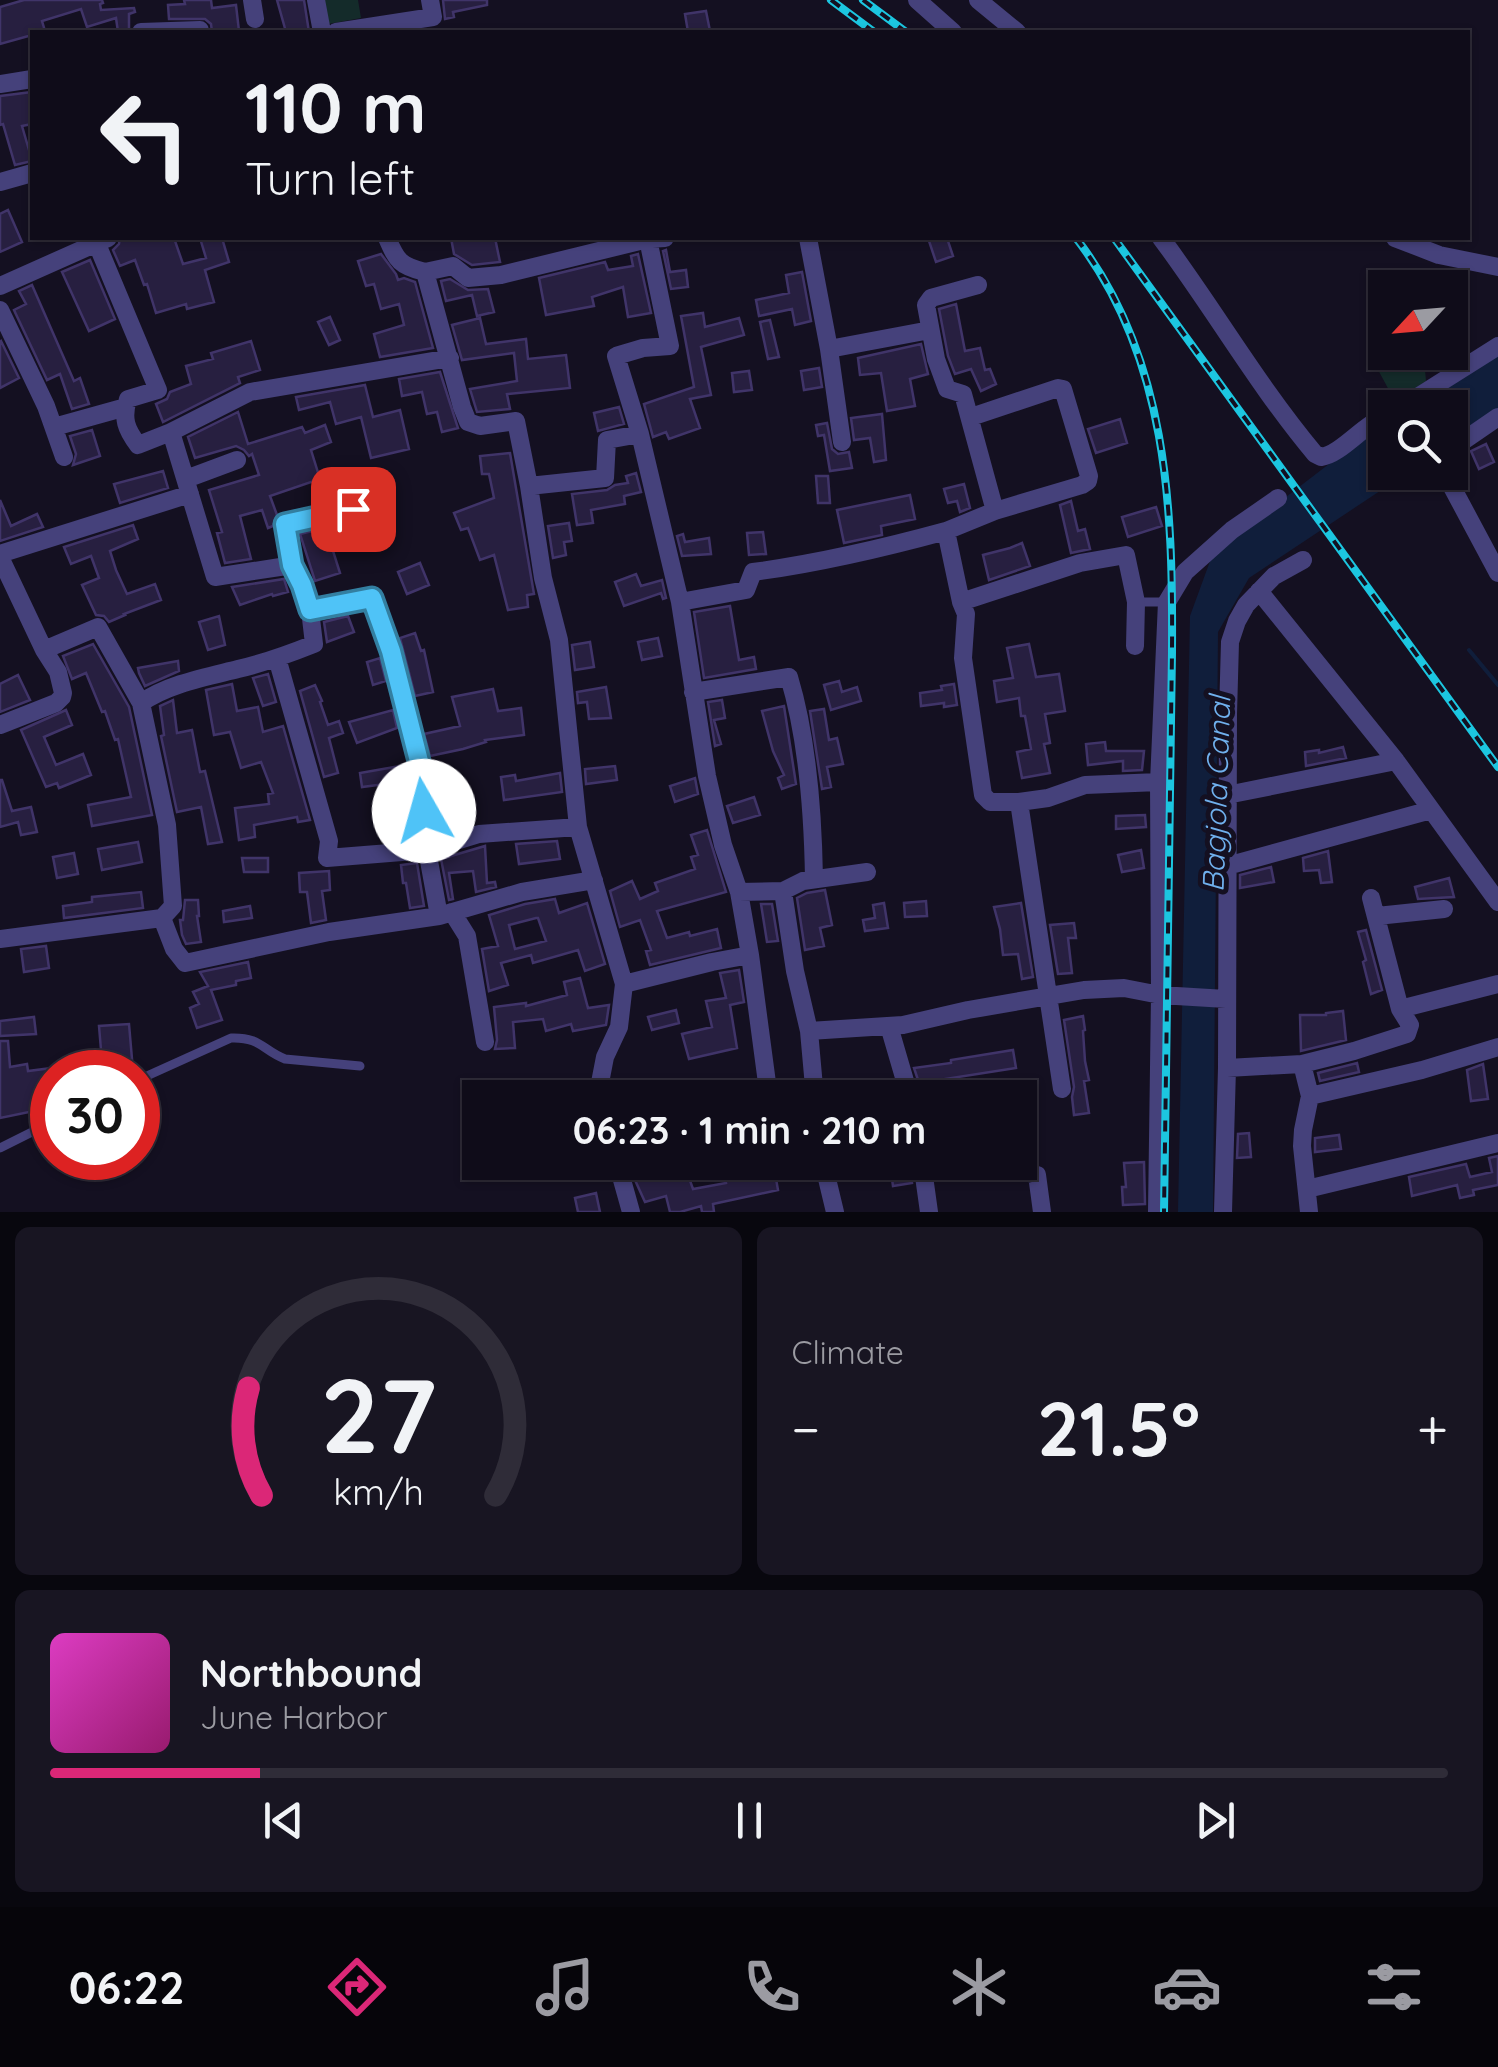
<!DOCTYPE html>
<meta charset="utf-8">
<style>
:root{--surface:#0f0c19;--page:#181522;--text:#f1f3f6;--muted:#9b9ba2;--line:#2f2c38;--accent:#db2777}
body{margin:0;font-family:Quicksand,sans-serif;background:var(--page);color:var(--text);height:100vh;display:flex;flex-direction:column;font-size:38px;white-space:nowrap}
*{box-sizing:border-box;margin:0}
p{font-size:32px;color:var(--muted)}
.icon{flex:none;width:55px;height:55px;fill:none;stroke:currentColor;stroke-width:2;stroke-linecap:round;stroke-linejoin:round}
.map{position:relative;height:1212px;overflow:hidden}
.panel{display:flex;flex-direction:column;gap:15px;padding:15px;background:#08070e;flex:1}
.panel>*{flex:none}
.top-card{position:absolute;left:30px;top:30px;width:1440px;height:210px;border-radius:0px;box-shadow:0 2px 8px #0004,0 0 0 2px var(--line);background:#0f0c19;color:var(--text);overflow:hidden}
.needle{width:65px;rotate:244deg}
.buttons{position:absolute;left:1368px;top:270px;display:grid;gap:20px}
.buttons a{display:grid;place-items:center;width:100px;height:100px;border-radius:0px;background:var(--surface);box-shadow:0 2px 8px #0004,0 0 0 2px var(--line);font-size:50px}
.speed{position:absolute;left:30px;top:1050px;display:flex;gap:20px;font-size:50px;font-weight:700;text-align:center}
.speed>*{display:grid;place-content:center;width:130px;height:130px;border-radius:50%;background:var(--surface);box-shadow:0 2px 8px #0004,0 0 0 2px var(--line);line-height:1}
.speed .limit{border:15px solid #d22;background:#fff;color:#111}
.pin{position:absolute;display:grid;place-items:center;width:85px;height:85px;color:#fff;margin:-42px;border-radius:20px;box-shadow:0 5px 15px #0006}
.me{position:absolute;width:110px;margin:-55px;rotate:353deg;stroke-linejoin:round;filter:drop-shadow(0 0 8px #0008)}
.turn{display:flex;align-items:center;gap:35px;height:210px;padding:0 50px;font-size:45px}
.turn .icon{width:130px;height:130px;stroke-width:2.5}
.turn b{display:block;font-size:70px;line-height:85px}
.big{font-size:75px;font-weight:700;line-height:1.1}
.panel .tile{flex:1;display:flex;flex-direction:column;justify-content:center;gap:15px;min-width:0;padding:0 35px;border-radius:15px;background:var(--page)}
.panel .dial{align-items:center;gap:0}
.dial svg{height:260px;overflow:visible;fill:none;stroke:var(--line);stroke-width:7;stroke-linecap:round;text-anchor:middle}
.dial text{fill:var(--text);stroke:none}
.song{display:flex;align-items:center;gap:30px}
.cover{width:120px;height:120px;border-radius:15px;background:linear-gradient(135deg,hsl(310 70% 55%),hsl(320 70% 35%))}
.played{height:10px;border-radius:5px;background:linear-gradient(90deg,var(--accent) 15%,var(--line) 15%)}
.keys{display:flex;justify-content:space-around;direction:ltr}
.heat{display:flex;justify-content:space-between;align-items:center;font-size:55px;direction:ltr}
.panel .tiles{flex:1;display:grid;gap:15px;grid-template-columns:1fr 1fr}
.tile:last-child{grid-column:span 2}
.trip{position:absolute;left:462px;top:1080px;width:575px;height:100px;border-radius:0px;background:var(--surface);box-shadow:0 2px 8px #0004,0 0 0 2px var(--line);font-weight:700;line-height:100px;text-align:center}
.dock{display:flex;height:160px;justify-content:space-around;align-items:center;background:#06050a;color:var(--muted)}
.dock .icon{width:70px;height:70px}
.dock .current{color:var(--accent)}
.dock b{font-size:45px;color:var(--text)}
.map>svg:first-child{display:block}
.green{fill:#142b2a}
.water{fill:#101e3b}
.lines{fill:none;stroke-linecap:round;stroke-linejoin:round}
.stream{stroke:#101e3b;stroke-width:4}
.building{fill:#271f40;stroke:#403469;stroke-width:2.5;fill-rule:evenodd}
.service{stroke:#45417b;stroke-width:9}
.minor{stroke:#45417b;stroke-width:18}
.rail-casing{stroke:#1cc6e0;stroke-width:8}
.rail{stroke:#141021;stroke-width:4;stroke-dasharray:11;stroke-linecap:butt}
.route-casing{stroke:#337fa1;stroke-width:25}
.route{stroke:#4fc3f7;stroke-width:18}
.labels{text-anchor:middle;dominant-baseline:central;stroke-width:10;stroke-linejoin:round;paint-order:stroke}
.water-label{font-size:30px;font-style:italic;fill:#70b0ed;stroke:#141021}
</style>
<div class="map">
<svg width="1498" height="1212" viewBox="0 0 1498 1212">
<rect width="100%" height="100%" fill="#141021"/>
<!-- green -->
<path class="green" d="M324 0H358L361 18 328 24Z
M1424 358 1426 381 1407 394 1398 396 1390 392 1376 366V361Z"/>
<!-- water -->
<path class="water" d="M1498 342V412L1450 444V408H1403Z
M1385 421V472L1407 473 1249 578 1218 632 1213 1212H1178L1190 616 1213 553Z"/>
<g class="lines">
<!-- stream -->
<path class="stream" d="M1469 650 1498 685"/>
</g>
<!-- building -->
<path class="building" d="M24 0H102L103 3 100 4 101 10 134 8 135 12 129 14V32H118L116 18 87 27 81 9 42 21 45 31 32 32V35L0 44V7Z
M184 0H211L212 8 236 5 239 31 212 32 211 24 205 19H169L168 5 185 4Z
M277 0H304L309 32H286Z
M443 0H487V5L453 12 454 17 445 19Z
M706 11 710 31 688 32 685 14Z
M32 92V124L22 126 29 150 32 149V161L15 165 3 124 0 125V96Z
M8 210 22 242 0 252V214Z
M120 238H174L183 264 206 258 200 238H222L229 262 205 270 214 302 187 309 186 304 156 313 147 284 144 285 135 260 120 266 113 250 119 244Z
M451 238H495L500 262 472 265 454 254Z
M928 238H947L953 256 936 262Z
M666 250 670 272 686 270 688 287 671 289 663 251Z
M381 254 396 274 398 280 404 278 415 282 433 348 380 357 374 334 404 325 399 304 381 309 374 284 366 286 358 261Z
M638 254 651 313 628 317 623 287 592 297 594 306 546 315 539 278 605 262 608 270 633 266 631 256Z
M90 260 115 319 89 331 62 272Z
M802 272 811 321 795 325 792 309 759 316 756 300 789 293 786 275Z
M450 279 468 290 488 289 494 312 477 316 472 295 446 301 441 281Z
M32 285 74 381 80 378 89 404 72 409 60 374 47 380 14 310 26 304 19 291Z
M956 304 965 351 980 348 985 370 990 369 996 384 981 391 971 369 955 374 948 356 939 309Z
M703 313 705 327 739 318 744 335 701 347 711 395 690 399 700 428 669 439 666 432 653 437 644 404 694 387 681 316Z
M330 317 340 340 329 345 318 322Z
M480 318 486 344 526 339 528 359 566 355 570 388 507 394 510 409 477 412 470 389 517 381 514 353 462 360 452 325Z
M770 320 779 357 768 359 760 322Z
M1 341 19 378 0 388V342Z
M251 341 260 370 238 377 240 383 163 422 156 404 167 399 170 392 191 384 186 366 213 359 211 353Z
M921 344 928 374 910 379 915 406 887 411 881 373 860 375 858 358Z
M819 368 822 387 804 390 801 371Z
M749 371 752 390 734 392 732 373Z
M440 372 458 428 442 432 437 412 427 414 422 392 402 396 399 379Z
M365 385 373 417 400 410 409 449 371 458 361 417 336 424 330 402 299 410 296 397Z
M619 407 624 424 598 431 594 413Z
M238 412 248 444 302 427 305 433 325 425 331 442 311 450 320 479 270 496 277 515 273 526 268 528 262 510 240 516 251 559 225 563 217 533 222 532 209 490 259 475 252 454 249 456 244 450 236 446 195 458 188 437Z
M882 414 886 460 874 462 870 438 854 440 851 418Z
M1120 419 1127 443 1096 453 1088 429Z
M827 423 832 449 838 454 849 452 852 468 830 471 824 435 818 436 816 425Z
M92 430 100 456 73 465 76 454 70 436Z
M1486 444 1494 462 1479 469 1471 451Z
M510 453 534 594 527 595 528 607 508 610 494 555 480 560 468 528 461 530 454 513 494 498 489 474H482L480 456Z
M163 471 168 488 120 503 114 484Z
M636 473 641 492 624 496 625 504 591 510 593 523 577 525 572 494 607 490 615 485 628 483 626 476Z
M816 476H828L830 503H818Z
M964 484 970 508 960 512 957 501 948 503 944 489Z
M910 495 915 519 881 526 882 535 844 543 837 510Z
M0 500 11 526 37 514 43 527 0 541Z
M1071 501 1078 531 1085 529 1090 549 1071 553 1060 505Z
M1156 507 1162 526 1128 537 1122 517Z
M378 520 383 538 333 551 340 573 315 581 300 534 337 525 338 528 358 523V525Z
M569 523 572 541 564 542 566 555 553 558 548 526Z
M133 525 138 539 110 551 116 570 127 594 155 584 161 600 124 614 125 615 109 622 104 616 96 615 82 585 99 578 91 556 71 564 64 547Z
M763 532 766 554 749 555 747 533Z
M683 534 685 542 709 538 711 554 682 556 677 536Z
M1022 543 1030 566 989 580 983 555 1010 548Z
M420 563 429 585 407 594 398 572Z
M636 574 641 586 662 580 666 598 663 599 661 593 624 606 615 582Z
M284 579 288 592 273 596 272 594 240 605 232 587Z
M730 606 739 660 754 657 756 669 704 678 694 612Z
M219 616 225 645 208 650 199 622Z
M348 616 354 632 327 642 324 622Z
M415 633 421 651 424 650 433 692 415 696 400 638Z
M658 638 662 656 642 660 638 642Z
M590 642 594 667 575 670 572 645Z
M93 644 129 707 152 815 92 826 88 805 131 797 118 739 115 740 105 711 102 712 86 673 72 679 63 656Z
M1029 644 1036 677 1059 674 1065 711 1045 714 1050 743 1044 744 1050 773 1022 778 1017 752 1031 749 1025 716H1021L1019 698 997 702 994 681 1013 678 1007 648Z
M380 658 386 681 373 685 367 662Z
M178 661 179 671 145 686 139 673 138 668Z
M268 674 276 702 263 706 253 678Z
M18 675 30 700 0 712V684Z
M839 681 842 692 857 687 861 701 831 710 824 685Z
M232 684 237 711 258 707 263 732 283 726 310 820 298 822 297 817 254 825 255 837 239 840 235 808 269 804 268 794 273 793 261 762 241 768 230 732 214 735 206 690Z
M954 684 957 705 944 707V703L921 706 920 693 942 690 941 686Z
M315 685 322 701 320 702 328 725 339 721 343 733 329 738 338 773 324 777 300 691Z
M606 687 611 718 589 719 587 702 578 703 577 692Z
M493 689 498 711 521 708 524 735 485 740 486 742 463 749 430 756 424 734 460 726 452 697Z
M173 700 177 733 192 730 200 772 205 771 222 842 208 844 201 807 177 812 161 736 164 735 160 706Z
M722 700 725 718 714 720 721 744 715 746 708 702Z
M784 706 796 784 782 789 778 778 784 775 773 751 762 711Z
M824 709 829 740 837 738 843 764 827 767 831 787 822 789 810 711Z
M66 710 72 725 44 737 56 765 83 754 91 775 59 788 57 783 46 787 21 730Z
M393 710 397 728 357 743 349 722Z
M1105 742 1106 751H1144L1142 770 1123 771V761L1088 765 1086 744Z
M1343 747 1346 758 1306 766 1305 752 1319 750V753Z
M406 765 409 781 362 787 360 773Z
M615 766 617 780 586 784 585 769Z
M560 773 562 792 504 800 501 777 515 775 516 781Z
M695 778 698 794 675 802 670 786Z
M0 780H2L12 811 31 807 37 832 21 835 18 822 0 827Z
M754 797 760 815 733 823 727 806Z
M1145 815 1146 827 1116 829V816Z
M707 830 726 892 657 911 667 938 689 932 690 936 717 929 721 948 650 965 646 951 651 950 640 920 620 927 610 891 632 881 640 899 658 891 655 883 695 869 691 857 698 855 691 835Z
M557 841 560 859 519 864 516 844Z
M138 842 142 862 102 870 98 849Z
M485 846 487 883 495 882 496 887 476 892 473 871 449 873 453 899 449 900 441 859Z
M1141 850 1144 868 1122 872 1118 855Z
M1328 851 1332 882 1321 883 1319 870 1304 871 1303 858Z
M74 853 78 874 57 878 53 857Z
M242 858H268V872H244Z
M417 863 424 906 410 908 406 883H403L401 865Z
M1271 867 1274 882 1240 888V875Z
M329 871 330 890 322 891 326 920 311 923 307 892H300L299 873Z
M1449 878 1454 897 1418 899 1415 887Z
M825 890 832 925 820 928 824 946 805 950 797 898 807 893Z
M141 892 143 908 64 918 63 906 92 902V897Z
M555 899 559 913 587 903 605 964 585 971 578 950 533 963 531 955 501 963 508 985 489 991 482 949 498 946 489 915 525 904ZM536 918H538L546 941 515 949 509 925Z
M185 900H198L199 916H197L201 942 186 944 182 935 180 920H183Z
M926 901 927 916 905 917 904 903Z
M884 903 888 928 865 931 863 920 875 918 873 905Z
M1021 903 1033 977 1022 979 1018 954 1003 955 1000 929 994 907Z
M761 904H772L778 941 767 942Z
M250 906 252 918 224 922 223 911Z
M1074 923 1076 938H1068L1072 973 1058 974 1050 925Z
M1366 930 1382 990 1371 994 1363 962 1366 960 1358 932Z
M46 946 49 968 24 972 21 949Z
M248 962 251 978 236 981V985L211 990 222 1020 197 1028 190 1008 199 1004 193 992 208 986 200 972Z
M739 970 744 1002 730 1005 737 1048 689 1059 682 1034 712 1027 706 1001 726 998 720 973Z
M580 978 588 1008 609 1005 606 1025 573 1031 571 1024 546 1031 543 1019 513 1022 515 1048 495 1049 497 1040 494 1007 526 1003V1006L567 995 564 982Z
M676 1010 679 1023 652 1030 648 1017Z
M1343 1011 1346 1040 1301 1051 1300 1015H1326V1013Z
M1083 1016 1085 1030 1083 1031 1085 1061 1089 1080 1084 1081 1089 1113 1074 1115 1072 1097 1074 1087 1064 1020Z
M34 1017 36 1034 0 1036V1021Z
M129 1024 132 1059 102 1062 99 1026Z
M0 1041H8L10 1067 27 1064 28 1071 52 1068V1082H50L52 1105 34 1107V1111L0 1118Z
M1013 1050 1016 1068 939 1080 940 1083 920 1086 914 1068 951 1063V1060Z
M1357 1063 1359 1072 1320 1081 1318 1073Z
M1483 1064 1488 1099 1471 1101 1467 1070Z
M1249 1133 1251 1157 1237 1158 1238 1134Z
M1339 1135 1341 1149 1315 1152V1138Z
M1498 1156V1185L1473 1190 1474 1195 1460 1198 1457 1185 1412 1196 1409 1177 1466 1164 1470 1177 1492 1172 1489 1158Z
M722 1162H773L778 1190 713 1204 714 1212H702L701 1206 680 1212H670L666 1196 645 1202 635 1180 660 1174 667 1169 684 1164 693 1189 726 1183Z
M910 1162 912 1183 893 1186 890 1165Z
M1144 1162 1145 1204 1123 1205 1122 1187H1126L1124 1163Z
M596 1193 600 1212H578L575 1198Z"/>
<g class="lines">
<!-- service -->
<path class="service" d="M1136 602H1167
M138 1080 231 1038C261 1037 262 1050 285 1059L360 1066
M0 1148 52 1122"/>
<!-- minor -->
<path class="minor" d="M252 0 255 19
M316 0 322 32
M917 0 953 32
M978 0 1017 32
M141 32 200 30
M336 32 433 17 430 0
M0 84 32 79
M0 182 32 173
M387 238C397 261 400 266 425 272L462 407 468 422 480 426 516 421 529 486 543 578 559 640 578 827 624 984 619 1027 605 1057 598 1093 599 1098
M808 238 829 349 930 330
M1161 238C1214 309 1258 386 1315 454L1321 457C1341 454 1362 426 1385 416
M1395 238 1439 255 1498 267
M97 244 158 390 128 399C122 419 126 429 138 445L171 432
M425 272 453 266 468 278 501 275 648 239 665 238
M978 285 931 298 926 305 936 359 947 389 963 394 995 511
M0 286 108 238
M0 310 46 406 64 457
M829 349 842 442
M1400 408 1498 346
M971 417 1058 388 1063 389 1089 476 1088 481 1082 485 995 511 946 531 961 602 966 614 963 658 983 795 990 802H1019L1048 798 1085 785 1159 782
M54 427 126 407
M1450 450 1498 417
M1444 472 1498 573
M186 479 237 460
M529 486 605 478 607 440 640 434
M387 502 285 524 293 565 303 585 310 610 373 598 391 651 421 773 427 850 439 916 522 892 594 880
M0 554 190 494
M0 557 44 650 58 672 63 693 62 697 56 703 0 725
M293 565 215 577 171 432 250 392 450 358
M1259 591 1396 761 1498 902
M680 602 746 590 753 572C821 563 880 549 946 531
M961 602 1080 563 1126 555 1136 602 1135 646
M44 650 98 627 141 703C168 684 206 677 238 669 264 663 289 654 314 644L310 610
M277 658 329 841 327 858 427 850 479 834 578 827
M693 692 789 677C808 740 813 814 814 879
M1227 795 1396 761
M1019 802 1062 1089
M1227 866 1431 810
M783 891 795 971 809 1031 903 1025 968 1010 1084 990 1124 988 1160 995 1226 999
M739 892 783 891 803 881 867 872
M452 912 467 936 485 1042
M1377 916 1444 909
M162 918 174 949 185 963 329 932 439 916
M0 939 162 918 173 906 167 825 141 703
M750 955 769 1098
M624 984 712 962 750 955 739 892 723 845 707 776 680 602 640 434 616 356 643 348 670 346 648 239
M1400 1009 1498 984
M889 1026 910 1098
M809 1031 815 1098
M1302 1064 1310 1096 1303 1130 1302 1146 1309 1212
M1227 1068 1302 1064 1354 1051 1407 1034 1410 1025 1400 1009 1371 898
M1310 1096 1422 1070 1498 1047
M617 1162 631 1212
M823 1162 835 1212
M922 1162 929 1212
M619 1171 657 1162
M1029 1173 1037 1175 1042 1212
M1307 1189 1498 1143
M1157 1212 1160 995 1159 782 1167 602 1185 572 1232 530 1278 498
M1223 1212 1227 1068 1228 714 1230 642 1237 621 1246 605 1274 576 1303 560"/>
<!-- rail casing -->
<g class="rail-casing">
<path id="rail" d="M831 0 874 32
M863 0 906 32
M1076 238C1168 357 1173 508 1172 652L1164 1212
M1114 238 1498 767"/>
</g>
<!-- rail -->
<use href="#rail" class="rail"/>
</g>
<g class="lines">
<!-- route casing -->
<g class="route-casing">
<path id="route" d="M353 509 285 524 292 565 302 585 310 610 372 598 391 651 422 773 424 811"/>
</g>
<!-- route -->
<use href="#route" class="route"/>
</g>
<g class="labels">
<!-- water labels -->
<g class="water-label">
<text transform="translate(1216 794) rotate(-88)">Bagjola Canal</text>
</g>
</g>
</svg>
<div class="buttons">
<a><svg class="needle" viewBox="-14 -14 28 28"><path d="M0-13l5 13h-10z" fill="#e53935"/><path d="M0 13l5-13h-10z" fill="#9b9ba2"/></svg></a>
<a><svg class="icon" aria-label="search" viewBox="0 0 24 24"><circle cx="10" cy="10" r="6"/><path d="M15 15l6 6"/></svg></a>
</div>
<div class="speed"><div class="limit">30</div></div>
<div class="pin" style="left:353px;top:509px;background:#d93025"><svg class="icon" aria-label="arrive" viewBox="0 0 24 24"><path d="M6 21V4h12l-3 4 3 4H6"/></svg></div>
<svg class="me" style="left:424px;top:811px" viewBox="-20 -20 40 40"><circle r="19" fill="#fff"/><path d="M0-13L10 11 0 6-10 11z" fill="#4fc3f7"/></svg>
<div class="trip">06:23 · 1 min · 210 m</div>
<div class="top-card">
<div class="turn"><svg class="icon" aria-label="left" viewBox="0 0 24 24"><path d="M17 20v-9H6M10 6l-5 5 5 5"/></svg><div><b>110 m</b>Turn left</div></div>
</div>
</div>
<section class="panel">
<div class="tiles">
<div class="tile dial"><svg viewBox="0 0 100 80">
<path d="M14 69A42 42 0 1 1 86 69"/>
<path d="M14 69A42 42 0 0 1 10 36" stroke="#db2777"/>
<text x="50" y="56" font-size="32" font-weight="700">27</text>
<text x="50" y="72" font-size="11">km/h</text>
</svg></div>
<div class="tile"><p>Climate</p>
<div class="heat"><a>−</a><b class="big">21.5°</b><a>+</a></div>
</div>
<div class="tile">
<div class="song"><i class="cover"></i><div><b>Northbound</b><p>June Harbor</p></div></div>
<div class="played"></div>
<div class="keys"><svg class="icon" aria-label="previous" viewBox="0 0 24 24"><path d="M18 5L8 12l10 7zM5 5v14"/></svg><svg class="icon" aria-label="pause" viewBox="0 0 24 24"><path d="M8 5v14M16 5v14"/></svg><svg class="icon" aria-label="next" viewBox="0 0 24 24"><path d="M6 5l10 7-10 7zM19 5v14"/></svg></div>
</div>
</div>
</section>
<nav class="dock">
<b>06:22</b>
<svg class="icon current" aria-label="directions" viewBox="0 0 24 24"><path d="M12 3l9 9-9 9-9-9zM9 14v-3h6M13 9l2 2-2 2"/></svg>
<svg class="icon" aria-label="music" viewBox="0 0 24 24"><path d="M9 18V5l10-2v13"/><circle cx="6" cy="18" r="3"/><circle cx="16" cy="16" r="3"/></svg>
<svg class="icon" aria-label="phone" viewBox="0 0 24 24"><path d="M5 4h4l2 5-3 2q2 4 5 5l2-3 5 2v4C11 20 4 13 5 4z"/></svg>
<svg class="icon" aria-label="climate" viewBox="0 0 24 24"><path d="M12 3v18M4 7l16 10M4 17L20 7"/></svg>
<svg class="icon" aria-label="car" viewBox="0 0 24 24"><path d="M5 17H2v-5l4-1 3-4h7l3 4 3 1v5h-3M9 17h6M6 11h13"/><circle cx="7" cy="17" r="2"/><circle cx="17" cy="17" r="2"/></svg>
<svg class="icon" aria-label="filters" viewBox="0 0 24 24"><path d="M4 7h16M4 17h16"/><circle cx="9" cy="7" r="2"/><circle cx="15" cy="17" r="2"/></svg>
</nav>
